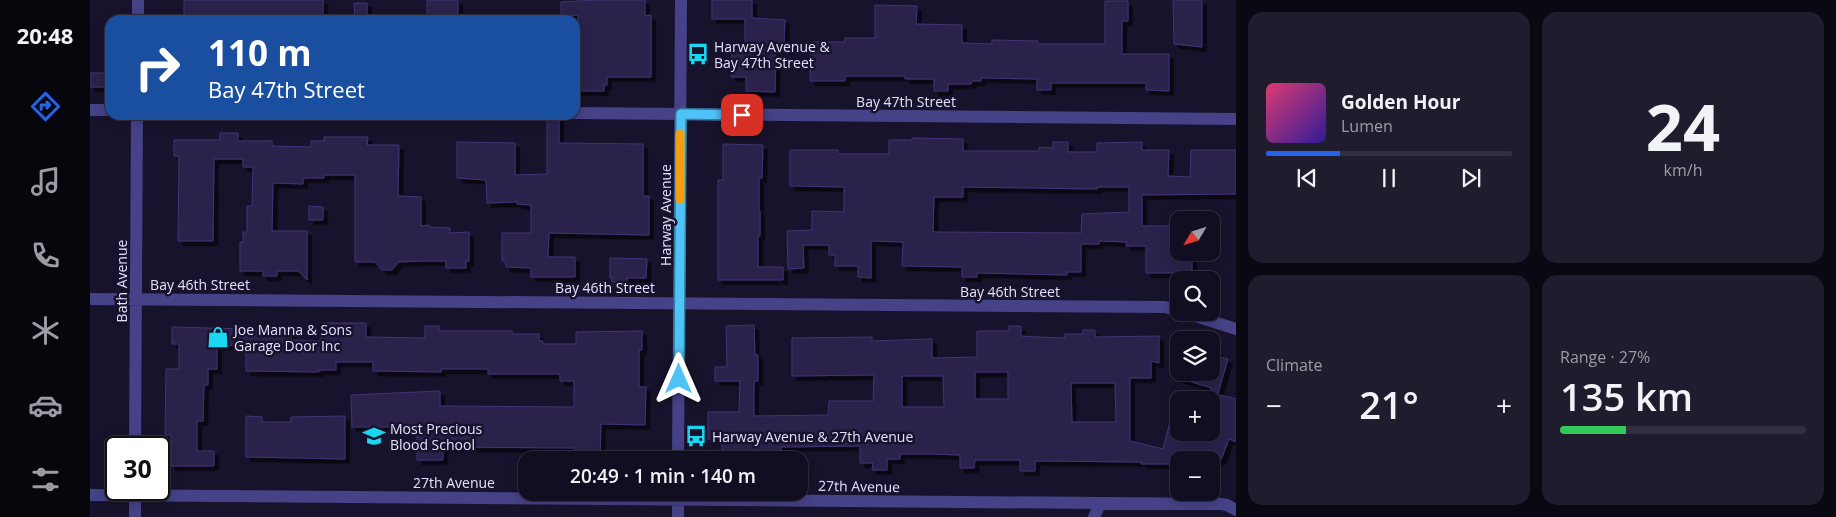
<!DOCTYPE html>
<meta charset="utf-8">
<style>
:root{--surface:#120e21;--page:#1f1c2e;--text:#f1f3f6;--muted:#9c9ca5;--line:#312e3f;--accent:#2563eb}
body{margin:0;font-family:"Open Sans",sans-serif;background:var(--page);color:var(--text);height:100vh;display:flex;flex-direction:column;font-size:19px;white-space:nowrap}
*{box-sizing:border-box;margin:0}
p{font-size:16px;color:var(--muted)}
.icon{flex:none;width:28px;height:28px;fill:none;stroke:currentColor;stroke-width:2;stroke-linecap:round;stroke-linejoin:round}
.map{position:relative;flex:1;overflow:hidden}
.drawer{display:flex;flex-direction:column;gap:12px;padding:12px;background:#0a0812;width:600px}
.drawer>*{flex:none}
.hud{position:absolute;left:15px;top:15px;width:475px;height:105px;border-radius:15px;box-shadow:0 2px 12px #0003,0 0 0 1px var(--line);background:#1a4fa0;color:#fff;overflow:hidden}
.needle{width:32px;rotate:232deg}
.controls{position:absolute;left:1080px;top:211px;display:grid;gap:10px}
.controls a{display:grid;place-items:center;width:50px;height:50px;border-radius:10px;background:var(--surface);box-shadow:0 2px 12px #0003,0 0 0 1px var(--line);font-size:25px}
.speed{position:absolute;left:15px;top:436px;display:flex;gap:10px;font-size:25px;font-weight:700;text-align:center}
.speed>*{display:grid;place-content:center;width:65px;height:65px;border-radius:50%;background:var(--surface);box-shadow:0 2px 12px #0003,0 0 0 1px var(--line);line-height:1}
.speed .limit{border:2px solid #111;border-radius:8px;background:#fff;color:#111}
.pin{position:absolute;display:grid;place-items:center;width:42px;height:42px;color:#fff;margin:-21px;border-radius:10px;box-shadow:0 2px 8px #0006}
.me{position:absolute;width:55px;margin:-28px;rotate:0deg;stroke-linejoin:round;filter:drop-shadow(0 0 4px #0008)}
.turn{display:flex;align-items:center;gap:18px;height:105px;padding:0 20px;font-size:22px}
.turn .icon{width:65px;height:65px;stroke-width:2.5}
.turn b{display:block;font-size:35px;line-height:42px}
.big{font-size:38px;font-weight:600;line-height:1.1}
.drawer .widget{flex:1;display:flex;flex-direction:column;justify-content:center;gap:8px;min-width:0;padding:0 18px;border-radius:15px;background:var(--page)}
.drawer .dial{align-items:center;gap:0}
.dial b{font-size:65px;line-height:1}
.song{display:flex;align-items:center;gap:15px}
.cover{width:60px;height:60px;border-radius:8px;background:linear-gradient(135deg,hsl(340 70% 55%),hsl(250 70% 35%))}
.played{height:5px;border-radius:2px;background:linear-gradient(90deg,var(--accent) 30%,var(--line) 30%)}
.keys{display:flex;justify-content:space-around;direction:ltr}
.heat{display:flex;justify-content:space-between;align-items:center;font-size:28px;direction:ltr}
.charge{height:8px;border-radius:4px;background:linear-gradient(90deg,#34c759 27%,var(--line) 0)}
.drawer .tiles{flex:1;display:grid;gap:12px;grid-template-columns:repeat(2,1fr)}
.trip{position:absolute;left:428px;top:451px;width:290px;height:50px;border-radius:15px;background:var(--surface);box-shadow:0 2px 12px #0003,0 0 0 1px var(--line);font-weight:600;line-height:50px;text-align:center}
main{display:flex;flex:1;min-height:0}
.tabs{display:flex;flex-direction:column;width:90px;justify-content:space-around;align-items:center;background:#07060d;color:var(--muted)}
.tabs .icon{width:35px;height:35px}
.tabs .selected{color:var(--accent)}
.tabs b{font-size:22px;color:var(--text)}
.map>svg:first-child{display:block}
.building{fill:#2a214b;stroke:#423476;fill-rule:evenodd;filter:url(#shadow)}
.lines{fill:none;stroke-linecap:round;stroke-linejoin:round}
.minor{stroke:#454287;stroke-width:12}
.route-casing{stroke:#337fa1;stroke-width:12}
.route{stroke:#4fc3f7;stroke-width:9}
.slow{stroke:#f59e0b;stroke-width:9}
.labels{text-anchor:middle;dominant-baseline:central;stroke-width:5;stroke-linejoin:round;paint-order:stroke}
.poi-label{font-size:14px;fill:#e4e0fd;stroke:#18132c;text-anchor:start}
.street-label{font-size:14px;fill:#e4e0fd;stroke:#18132c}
</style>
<main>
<nav class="tabs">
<b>20:48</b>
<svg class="icon selected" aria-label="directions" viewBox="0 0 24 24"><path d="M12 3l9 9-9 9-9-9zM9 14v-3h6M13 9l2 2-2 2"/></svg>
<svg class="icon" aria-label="music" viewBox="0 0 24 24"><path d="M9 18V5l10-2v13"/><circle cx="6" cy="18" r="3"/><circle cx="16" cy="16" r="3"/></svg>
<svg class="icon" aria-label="phone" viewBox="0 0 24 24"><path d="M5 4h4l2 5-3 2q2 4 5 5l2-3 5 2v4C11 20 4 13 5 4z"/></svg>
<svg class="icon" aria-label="climate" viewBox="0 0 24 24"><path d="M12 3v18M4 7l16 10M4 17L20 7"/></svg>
<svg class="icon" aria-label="car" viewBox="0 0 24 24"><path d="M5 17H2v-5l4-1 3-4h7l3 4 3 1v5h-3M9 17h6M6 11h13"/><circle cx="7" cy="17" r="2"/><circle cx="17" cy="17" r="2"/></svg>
<svg class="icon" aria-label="filters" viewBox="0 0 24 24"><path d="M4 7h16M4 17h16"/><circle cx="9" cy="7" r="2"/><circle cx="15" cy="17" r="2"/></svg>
</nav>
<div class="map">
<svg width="1146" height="517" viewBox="0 0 1146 517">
<defs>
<filter id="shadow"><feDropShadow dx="4.5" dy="4.5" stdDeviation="0" flood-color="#0009"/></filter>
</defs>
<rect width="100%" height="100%" fill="#18132c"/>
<!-- building -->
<path class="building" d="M94 0H233V16H189V20H177V14H134V20H94Z
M337 0H368V20H337Z
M508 0H555V16L561 15V77H517V85H514V91H486L488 15 471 16V2Z
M622 0H662V18L695 20 694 43H686L685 92 656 91V77H641L642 47H655V19H622Z
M1083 0H1112V47L1084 44Z
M1015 1H1038V21H1032V54H1079V91L1056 90V83H961V90H947V79L891 78V81H882L881 84H858V91H844V79H815V76H755V81H720L721 42H755V38H785V5L827 6 826 24 872 25V43L902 44V40L948 41V44H1015Z
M264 3H277V20H265Z
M0 73H17V87H0Z
M457 115H469V143L553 144V196H559V235L459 233 458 257H485V277H441V268L416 267 415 261H412V233H441V205L427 204V202L397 203 396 180 367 178V142L425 143V175L457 174Z
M130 133H148V141H182V146L221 147V141H234V137H278L277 145H309L308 196 331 197V226L339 225 340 227 360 228V233L379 232V261H376V268H356V261H330L309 262 302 270H292L285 262H265V175H234V178H213V184L183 183 182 231H217V280L208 271H187V276H173V271H150V242H153V232H157V206H162L163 167H153V159H124L123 241H88L89 156H84V140H130Z
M822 138 873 139V151H949V147L963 148V142H978V152H1007V143L1052 142V150H1079L1078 176 1100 177 1101 150H1146V194L1052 195V226H1089V252H1102V277H1088V273H1056V246H1036L1037 242 1009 241V244H991V272H977V275L887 273V277H872V267L812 266 813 242 781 241V278L768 277V266H745V255H739V245H713L714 268 698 269 697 231 722 230V211L754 212V187L700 186V150H748V154H799V140H822ZM873 187 1007 189V187H1039V212L992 214 991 233 843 232 844 197H873Z
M633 144 673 145 672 178H669V211H670V236H668V267H693V280H628V180H633Z
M219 206 233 207V220H219Z
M520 258 557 259 556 278H537V282H522V278H520Z
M232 323H276V337L335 338V326H349V331H422V334H449V341H453V344H486V332L552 331V350H549V387H556L555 425 511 424 510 460H484V448L353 447V460H327V427H262L261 395 350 391V406L484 407V381H470V374H398V369H351V372L283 371V362H246V370H229V372L156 371V346L127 345V369H118V385H114L113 421H107V451H124V466H81V435H75L76 369H89V344H82V327L157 329V331L202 332 201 340 231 341Z
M664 325 665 355H668V381H664V416L738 415 739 401H783L784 375 702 376V338L782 337V341L842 339V358L887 357V331H919V326H931V336L947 337 975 338V334H993V330H1005V337L1069 336V363L1061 361V378H1040V441L1073 449 1084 406 1089 407V432H1121V417L1124 419 1130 395 1146 399V442L1139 439 1131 460H1089V464H1051L1052 462 945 461V471H930V460H885L884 468H870V455L841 454H810V459H797V470H782L783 463H770V446L691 447V460H632V439H618V412H649L650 381H625V367H637L636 326ZM885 372H918V399H885ZM812 376H853L854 407H812ZM981 383H1025L1026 422H982Z
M1121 355 1138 359 1125 404 1121 403V388L1082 376V372H1121Z
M156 416 172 417V422H201V417L255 416V459L156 457Z"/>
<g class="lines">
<!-- minor -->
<path class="minor" d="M48 20V0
M0 110H20
M485 113 1146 119
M0 299 1075 307 1089 311
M1093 312 1146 329
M45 448 47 115
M588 460 591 0
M0 495 1131 504 1137 505 1146 510
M45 517V490
M588 517V492
M1004 517 1010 504"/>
</g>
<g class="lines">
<!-- route casing -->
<g class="route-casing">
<path id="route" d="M589 379 591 114 652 115"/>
</g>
<!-- route -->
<use href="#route" class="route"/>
<!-- slow -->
<path class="slow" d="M590 199V134"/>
</g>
<!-- icons -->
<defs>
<g id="bus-bare" transform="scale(1.725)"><path d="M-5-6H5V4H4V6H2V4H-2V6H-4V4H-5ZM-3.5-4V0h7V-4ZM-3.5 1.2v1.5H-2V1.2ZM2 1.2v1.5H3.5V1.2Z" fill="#19d7f0" stroke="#18132c" stroke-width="2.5" paint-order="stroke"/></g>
<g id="shop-bare" transform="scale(1.725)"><path d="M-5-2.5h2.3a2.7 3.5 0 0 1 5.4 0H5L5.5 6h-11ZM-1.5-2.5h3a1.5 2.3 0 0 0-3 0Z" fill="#19d7f0" stroke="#18132c" stroke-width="2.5" paint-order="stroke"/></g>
<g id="school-bare" transform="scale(1.725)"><path d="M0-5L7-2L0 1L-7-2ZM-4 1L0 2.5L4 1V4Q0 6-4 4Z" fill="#19d7f0" stroke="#18132c" stroke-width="2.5" paint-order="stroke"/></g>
</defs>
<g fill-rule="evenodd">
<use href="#bus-bare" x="608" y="54"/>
<use href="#shop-bare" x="128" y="337"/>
<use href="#school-bare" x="284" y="436"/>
<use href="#bus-bare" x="606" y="436"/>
</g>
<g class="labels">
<!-- poi labels -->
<g class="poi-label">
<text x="624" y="46">Harway Avenue &amp;<tspan x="624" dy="16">Bay 47th Street</tspan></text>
<text x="144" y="329">Joe Manna &amp; Sons<tspan x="144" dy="16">Garage Door Inc</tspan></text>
<text x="300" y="428">Most Precious<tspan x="300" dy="16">Blood School</tspan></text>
<text x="622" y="436">Harway Avenue &amp; 27th Avenue</text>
</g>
<!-- street labels -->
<g class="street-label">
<text x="816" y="101">Bay 47th Street</text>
<text transform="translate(575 215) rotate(-90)">Harway Avenue</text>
<text transform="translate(31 281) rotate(-90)">Bath Avenue</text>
<text x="110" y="284">Bay 46th Street</text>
<text x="515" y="287">Bay 46th Street</text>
<text x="920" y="291">Bay 46th Street</text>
<text x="364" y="482">27th Avenue</text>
<text transform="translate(769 486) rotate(1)">27th Avenue</text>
</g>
</g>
</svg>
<div class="controls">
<a><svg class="needle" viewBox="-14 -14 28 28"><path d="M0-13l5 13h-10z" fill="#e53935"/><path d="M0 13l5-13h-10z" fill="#9c9ca5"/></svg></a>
<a><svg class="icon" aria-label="search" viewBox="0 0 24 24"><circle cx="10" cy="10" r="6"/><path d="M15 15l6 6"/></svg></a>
<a><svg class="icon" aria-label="layers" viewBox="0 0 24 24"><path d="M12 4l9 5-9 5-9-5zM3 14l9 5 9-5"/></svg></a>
<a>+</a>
<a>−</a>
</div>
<div class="speed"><div class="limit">30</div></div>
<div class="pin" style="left:652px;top:115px;background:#d93025"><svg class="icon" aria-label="arrive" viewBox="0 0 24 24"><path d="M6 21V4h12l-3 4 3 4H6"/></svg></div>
<svg class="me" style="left:589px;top:379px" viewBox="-20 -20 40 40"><path d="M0-17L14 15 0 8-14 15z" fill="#4fc3f7" stroke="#fff" stroke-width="4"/></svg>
<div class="trip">20:49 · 1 min · 140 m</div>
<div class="hud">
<div class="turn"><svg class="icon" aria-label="right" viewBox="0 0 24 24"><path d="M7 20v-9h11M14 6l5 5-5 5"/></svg><div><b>110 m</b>Bay 47th Street</div></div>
</div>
</div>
<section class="drawer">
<div class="tiles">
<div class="widget">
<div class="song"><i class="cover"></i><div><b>Golden Hour</b><p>Lumen</p></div></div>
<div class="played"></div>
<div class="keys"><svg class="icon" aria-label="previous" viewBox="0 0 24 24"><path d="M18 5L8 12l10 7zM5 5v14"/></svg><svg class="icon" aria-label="pause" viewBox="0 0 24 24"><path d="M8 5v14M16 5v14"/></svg><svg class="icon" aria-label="next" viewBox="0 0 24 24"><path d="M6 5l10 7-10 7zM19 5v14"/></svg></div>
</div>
<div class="widget dial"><b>24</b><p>km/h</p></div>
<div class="widget"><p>Climate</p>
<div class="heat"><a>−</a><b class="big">21°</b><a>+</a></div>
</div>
<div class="widget"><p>Range · 27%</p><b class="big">135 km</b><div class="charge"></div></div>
</div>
</section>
</main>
